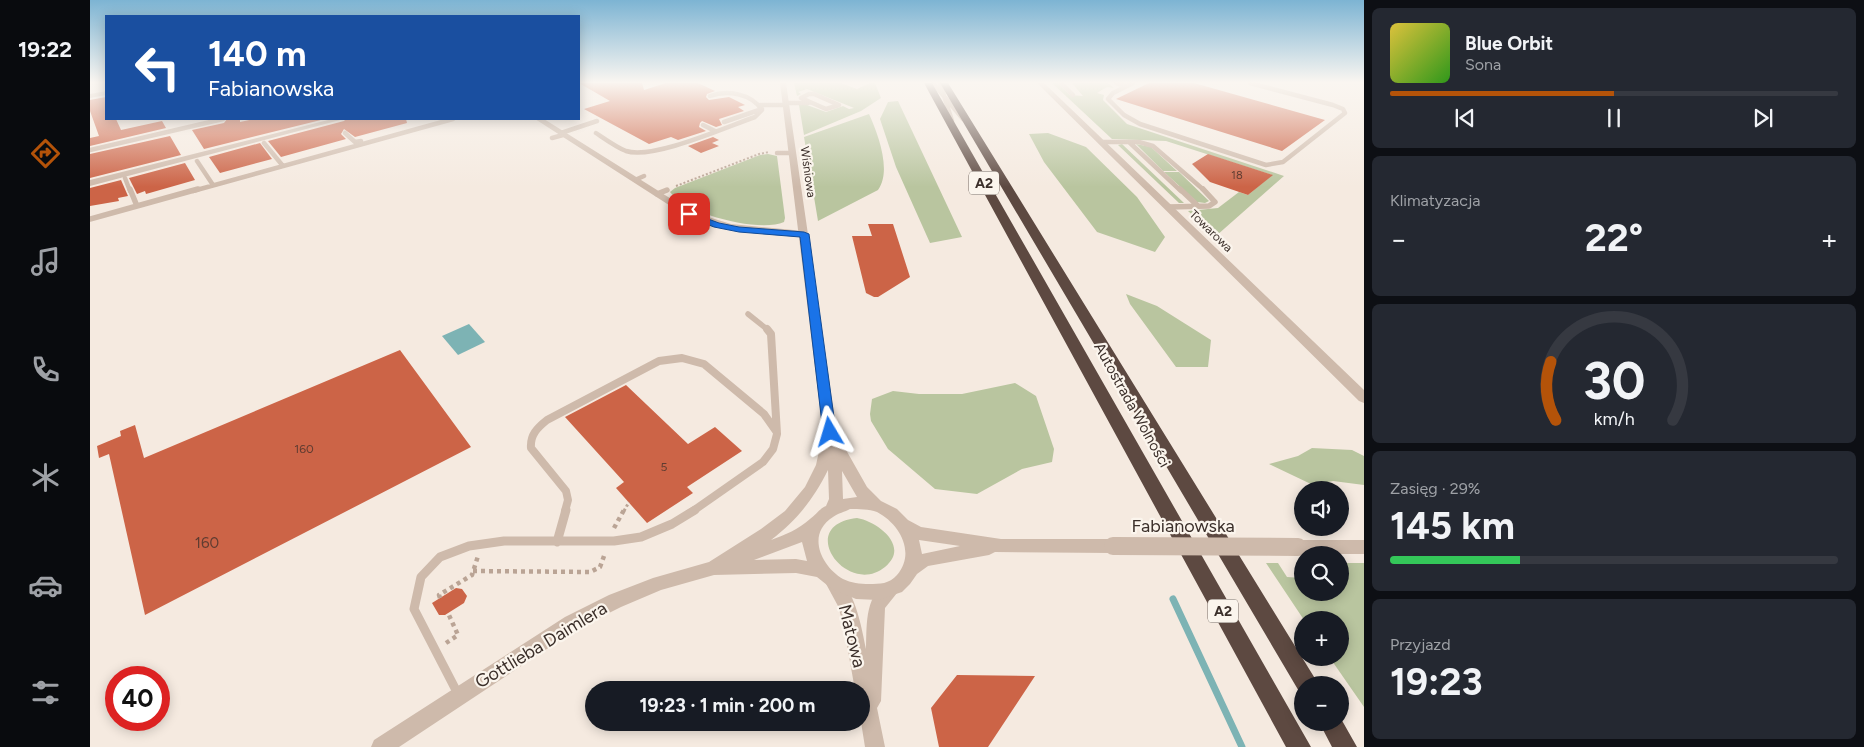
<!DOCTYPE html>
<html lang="pl">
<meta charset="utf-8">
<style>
:root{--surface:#171b24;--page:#242831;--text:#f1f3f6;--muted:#9ea1a6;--line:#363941;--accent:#b45309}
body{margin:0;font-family:Figtree,sans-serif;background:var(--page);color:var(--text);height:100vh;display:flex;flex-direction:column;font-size:19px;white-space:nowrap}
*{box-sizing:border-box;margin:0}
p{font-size:16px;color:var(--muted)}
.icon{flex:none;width:28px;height:28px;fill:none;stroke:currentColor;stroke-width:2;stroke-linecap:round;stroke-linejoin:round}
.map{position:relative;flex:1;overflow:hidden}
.side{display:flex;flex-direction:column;gap:8px;padding:8px;background:#0d0f14;width:500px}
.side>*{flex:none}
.top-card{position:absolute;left:15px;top:15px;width:475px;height:105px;border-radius:0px;box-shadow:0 2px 12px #0003;background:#1a4fa0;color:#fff;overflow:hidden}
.controls{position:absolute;left:1204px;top:481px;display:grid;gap:10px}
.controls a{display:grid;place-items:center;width:55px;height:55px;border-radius:50%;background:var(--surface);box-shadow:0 2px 12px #0003;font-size:25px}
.speed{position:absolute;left:15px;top:666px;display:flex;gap:10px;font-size:25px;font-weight:700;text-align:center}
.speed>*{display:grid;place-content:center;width:65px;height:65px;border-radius:50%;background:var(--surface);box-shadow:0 2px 12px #0003;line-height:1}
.speed .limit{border:8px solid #d22;background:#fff;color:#111}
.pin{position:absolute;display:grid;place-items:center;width:42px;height:42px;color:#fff;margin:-21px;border-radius:10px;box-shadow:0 2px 8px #0006}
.me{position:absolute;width:55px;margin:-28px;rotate:353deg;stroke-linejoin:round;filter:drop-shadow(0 0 4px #0008)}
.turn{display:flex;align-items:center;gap:18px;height:105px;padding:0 20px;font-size:22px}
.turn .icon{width:65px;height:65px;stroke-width:2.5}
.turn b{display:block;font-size:35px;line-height:42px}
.big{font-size:38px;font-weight:700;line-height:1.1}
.side .tile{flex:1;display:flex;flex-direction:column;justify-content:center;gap:8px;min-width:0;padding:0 18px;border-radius:8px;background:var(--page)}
.side .dial{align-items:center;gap:0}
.dial svg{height:130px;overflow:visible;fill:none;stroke:var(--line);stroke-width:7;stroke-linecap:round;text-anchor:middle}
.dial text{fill:var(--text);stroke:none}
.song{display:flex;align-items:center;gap:15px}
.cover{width:60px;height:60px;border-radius:8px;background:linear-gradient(135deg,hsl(50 70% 55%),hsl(110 70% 35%))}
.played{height:5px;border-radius:2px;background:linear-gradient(90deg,var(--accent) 50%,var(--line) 50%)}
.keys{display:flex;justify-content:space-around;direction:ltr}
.heat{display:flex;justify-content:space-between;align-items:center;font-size:28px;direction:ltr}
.charge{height:8px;border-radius:4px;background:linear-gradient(90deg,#34c759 29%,var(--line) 0)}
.trip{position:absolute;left:495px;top:681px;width:285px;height:50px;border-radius:25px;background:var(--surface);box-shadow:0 2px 12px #0003;font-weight:700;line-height:50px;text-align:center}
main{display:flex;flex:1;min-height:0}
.dock{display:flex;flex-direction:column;width:90px;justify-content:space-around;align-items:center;background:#090b0e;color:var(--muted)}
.dock .icon{width:35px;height:35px}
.dock .selected{color:var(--accent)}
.dock b{font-size:22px;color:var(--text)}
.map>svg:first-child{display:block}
.green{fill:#b9c59f}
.water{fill:#7db3b4}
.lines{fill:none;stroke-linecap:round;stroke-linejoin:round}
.stream{stroke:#7db3b4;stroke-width:7}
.building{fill:#cc6447}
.path-far2{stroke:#baa495;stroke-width:2;stroke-dasharray:2 2;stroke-linecap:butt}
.path-far1{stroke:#baa495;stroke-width:3;stroke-dasharray:2.5 2.5;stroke-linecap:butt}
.path{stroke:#baa495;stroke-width:4.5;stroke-dasharray:4 4;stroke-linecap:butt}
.service-far3{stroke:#cebaab;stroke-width:4.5}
.service-far2{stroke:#cebaab;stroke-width:5.5}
.service-far1{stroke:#cebaab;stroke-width:8}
.service{stroke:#cebaab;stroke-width:9}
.minor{fill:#cebaab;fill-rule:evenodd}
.tertiary{fill:#cebaab;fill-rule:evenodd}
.motorway{fill:#5d4941;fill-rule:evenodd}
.tertiary-bridge{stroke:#cebaab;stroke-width:18}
.route{fill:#1a73e8;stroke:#114b97}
.labels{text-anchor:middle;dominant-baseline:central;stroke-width:4.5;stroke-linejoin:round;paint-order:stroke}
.far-number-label{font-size:11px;fill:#5f3c31}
.far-street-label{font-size:12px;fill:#3b2f2a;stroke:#fbf5ed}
.number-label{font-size:12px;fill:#5f3c31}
.shield{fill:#fbf5ed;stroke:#756a64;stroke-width:1}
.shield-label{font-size:14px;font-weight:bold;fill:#3b2f2a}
.street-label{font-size:15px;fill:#3b2f2a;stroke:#fbf5ed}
.near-number-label{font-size:15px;fill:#5f3c31}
.near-street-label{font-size:18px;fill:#3b2f2a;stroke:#fbf5ed}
</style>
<main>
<nav class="dock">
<b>19:22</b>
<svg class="icon selected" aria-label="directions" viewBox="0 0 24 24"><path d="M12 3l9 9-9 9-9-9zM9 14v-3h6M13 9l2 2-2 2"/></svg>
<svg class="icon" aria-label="music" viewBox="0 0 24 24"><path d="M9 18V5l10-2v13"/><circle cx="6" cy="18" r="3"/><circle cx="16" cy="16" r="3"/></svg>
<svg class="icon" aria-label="phone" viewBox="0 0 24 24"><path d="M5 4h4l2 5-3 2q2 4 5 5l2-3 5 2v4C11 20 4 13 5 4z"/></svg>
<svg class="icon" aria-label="climate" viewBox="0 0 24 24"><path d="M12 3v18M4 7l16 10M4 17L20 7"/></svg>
<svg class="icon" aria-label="car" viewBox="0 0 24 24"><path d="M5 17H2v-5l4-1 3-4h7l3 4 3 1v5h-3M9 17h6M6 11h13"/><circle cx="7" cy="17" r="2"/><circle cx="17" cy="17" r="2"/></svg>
<svg class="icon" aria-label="filters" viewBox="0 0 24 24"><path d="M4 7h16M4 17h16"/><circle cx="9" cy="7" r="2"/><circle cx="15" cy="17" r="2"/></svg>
</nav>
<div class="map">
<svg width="1274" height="747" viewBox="0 0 1274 747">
<rect width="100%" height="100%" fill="#f5eae0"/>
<!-- green -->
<path class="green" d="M704 83H751L767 89 780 83H785L791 98 771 111 714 135 709 105H717L736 112 753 106 759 109 764 108 717 89 708 92 711 94 707 96Z
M962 83H968L980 95 993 96 982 83H1018L1024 88 1017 87 1007 93 1014 95 1013 100 1037 124 1194 176 1126 236 1098 211 1128 208 1149 192 1158 195 1182 175 1076 141 1022 139Z
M808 101 872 237 840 243 806 167 790 119 798 102Z
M779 114C788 134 802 171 788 190L728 221 714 137Z
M958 133 996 147 1047 197 1075 237 1065 252 1007 232 954 162 939 134Z
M1032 144 1094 203H1089L1028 145Z
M1046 144 1061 147 1087 171H1073Z
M678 154 687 156 695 218 694 222C669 233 596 214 580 192L585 188 670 155Z
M1074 172H1089L1119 201 1115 203 1107 202Z
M1036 294 1067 306 1121 340 1118 367H1086L1040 304Z
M925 383 946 396 964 449 962 462 932 469 887 494 845 489 798 449 781 421 780 414 782 399 803 391 829 394H872Z
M1222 448 1262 450 1274 456V485L1243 481 1223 485 1179 464 1208 456Z
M767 518C789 522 820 547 795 567 757 598 704 525 767 518Z
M1176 563H1188L1197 577 1212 578V592H1250L1252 591 1250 589V563H1274V707L1240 658H1250V620H1214Z"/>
<!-- water -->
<path class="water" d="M379 324 395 342 368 355 352 336Z"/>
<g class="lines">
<!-- stream -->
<path class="stream" d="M1083 599 1152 747"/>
</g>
<!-- building -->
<path class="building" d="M489 83H552L554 90 576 83H608L625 91 617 94 616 97 619 100 639 97 655 105 648 107 654 111 629 119 632 125 626 127 612 121 610 123 609 127 616 131 588 140 581 137 559 144 494 109 520 101Z
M1059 83H1104L1235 120 1192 151 1026 99Z
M16 97V119H26L31 130 72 121 76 128 0 146V138L9 136 0 111V100Z
M137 119H150V122L164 119H235L114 149 102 130 134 123Z
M256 119H316L317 123 265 137 254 129 251 134 256 139 191 157 178 141 254 121Z
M80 136 91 155 0 178V154Z
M623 137 629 140 622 143 629 146 611 153 598 146Z
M170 143 182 159 130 173 119 157Z
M1118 154 1183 175 1158 195 1120 182 1102 164Z
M95 163 105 180 56 194 55 191 47 194 39 178Z
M31 180 38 196 28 198 29 201 0 206V188Z
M778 224H803L820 277 788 297H784L776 293 762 236H782Z
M310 350 381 447 55 615 19 454 9 458 7 446 31 436 30 431 45 425 54 458Z
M536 385 598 444 625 427 652 451 597 487 603 493 557 523 526 488 534 482 475 417Z
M366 588 372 589 377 596 374 603 355 615H349L342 603Z
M867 675 945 676 898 747H849L841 708Z"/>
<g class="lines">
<!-- path-far2 -->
<path class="path-far2" d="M586 186 669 154 679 152"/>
<!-- path-far1 -->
<path class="path-far1" d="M534 511 539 502"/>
<!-- path -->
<path class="path" d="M524 528 534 510
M383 571 500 572 510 567 514 556
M350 598 349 595 382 575 388 556
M356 643 368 635 358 613"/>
<!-- service-far3 -->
<path class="service-far3" d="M843 83 873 119
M850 83 862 121
M971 83 983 95
M1026 83 1036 86
M1043 83 1023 93 1018 99 1034 115 1050 124 1176 165 1193 162 1255 113 1253 109 1243 105 1160 83
M719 94H724L749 105 736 109 711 98Z
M696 103H718
M670 105H696
M634 122 672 109
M613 125 625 131
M255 133 265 142 271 141
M471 133 507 121
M506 133C515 139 526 147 536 151 563 160 636 127 665 117L672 110C661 93 637 90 620 96
M462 138 473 135
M1013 142H1049L1063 146 1115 191
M1039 142 1091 191
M174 143 193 166
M0 150 133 119
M687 153H703
M107 161 123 185
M35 178 40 191
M545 180 554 176
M103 191 363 119"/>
<!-- service-far2 -->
<path class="service-far2" d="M40 189 47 206 108 189
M1090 189 1108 206
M567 194 577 190
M1079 207 1119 206 1125 202 1113 189
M0 219 47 206
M658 314 678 330"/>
<!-- service-far1 -->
<path class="service-far1" d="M475 511 478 500 476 491 441 448C440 435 447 428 457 420L569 361 592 358 614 364 674 414 686 431
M603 511 673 462 683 449 687 434 681 334 677 329"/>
<!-- service -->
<path class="service" d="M467 542 476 510
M368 694 324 609 331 577 350 557 379 546 414 541H524L551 537 582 524 605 510"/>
<!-- minor -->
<path class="minor" d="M947 83H954L1274 390V403L1269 401Z
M16 91V95L0 98V94Z
M242 119H254L0 186V180Z
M445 119H454L602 212 641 224 714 231 719 234 714 237C673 235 634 232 596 216Z
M743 575C764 583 772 629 776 649 777 624 774 591 803 580L809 583 811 588 795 608 791 701 787 708 795 747H775L771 722V690H765L753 623 748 606 735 582 737 577Z"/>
<!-- tertiary -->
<path class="tertiary" d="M690 83H696L747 434 777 487 791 501 807 509 818 520 831 527 911 539H1023L1029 541 1031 546 1029 551 1023 553 905 552 899 555 838 566 827 574 820 584 812 592 788 600 766 599 742 589 727 577 706 573 624 575 571 590 531 607 487 629 309 747H281L284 740 475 617 519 595 563 578 619 562 671 529 695 511 715 487 726 465 733 433ZM738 470 739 499 736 506C729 509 726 515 720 519 709 529 695 535 681 540 707 520 723 500 738 470ZM752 471 767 497 753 499ZM760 509C769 509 779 509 787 512 810 524 826 553 807 575 799 584 790 584 779 584 770 584 761 583 753 579 731 566 716 534 743 517 748 513 755 512 760 509ZM829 540 870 546 832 554ZM712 542 717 561 706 559 664 560Z
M1208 540H1274V554H1208L1202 552 1200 547 1202 542Z"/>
<!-- motorway -->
<path class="motorway" d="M834 83H842L1221 747H1196Z
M850 83H858L1229 685H1212V694L1210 693Z
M1250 717 1267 747H1242L1229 722H1250Z"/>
<!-- tertiary-bridge -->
<path class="tertiary-bridge" d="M1023 546 1208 547"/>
</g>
<!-- sky -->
<linearGradient id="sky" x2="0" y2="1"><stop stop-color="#7db4d3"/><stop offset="0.44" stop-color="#faf6f1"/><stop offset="1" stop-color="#faf6f1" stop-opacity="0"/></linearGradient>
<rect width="1274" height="187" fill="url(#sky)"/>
<!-- route -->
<path class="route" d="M599 212 629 223 649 227 714 232 719 234 746 432 744 435H735L733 432 710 237 649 232 624 227 596 216 595 214Z"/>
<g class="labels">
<!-- far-number labels -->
<g class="far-number-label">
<text x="1147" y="175">18</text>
</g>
<!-- far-street labels -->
<g class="far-street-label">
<text transform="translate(718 172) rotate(82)">Wiśniowa</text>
<text transform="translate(1121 231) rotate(44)">Towarowa</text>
</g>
<!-- number labels -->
<g class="number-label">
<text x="214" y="449">160</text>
<text x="574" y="467">5</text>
</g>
<!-- shield labels -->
<g class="shield">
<rect x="879" y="171.5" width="30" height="23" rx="4"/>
<rect x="1118" y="599.5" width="30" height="23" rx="4"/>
</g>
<g class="shield-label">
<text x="894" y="183">A2</text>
<text x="1133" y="611">A2</text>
</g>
<!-- street labels -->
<g class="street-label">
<text transform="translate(1042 405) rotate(61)">Autostrada Wolności</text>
</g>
<!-- near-number labels -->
<g class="near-number-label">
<text x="117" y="543">160</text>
</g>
<!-- near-street labels -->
<g class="near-street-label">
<text x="1093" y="526">Fabianowska</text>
<text transform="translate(762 636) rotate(76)">Matowa</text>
<text transform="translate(451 645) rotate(-31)">Gottlieba Daimlera</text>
</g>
</g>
</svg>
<div class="controls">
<a><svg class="icon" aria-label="sound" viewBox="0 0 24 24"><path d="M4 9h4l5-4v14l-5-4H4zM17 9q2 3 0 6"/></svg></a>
<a><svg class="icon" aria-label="search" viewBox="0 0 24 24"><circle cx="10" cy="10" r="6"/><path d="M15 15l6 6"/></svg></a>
<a>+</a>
<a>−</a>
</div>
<div class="speed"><div class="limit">40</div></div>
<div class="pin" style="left:599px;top:214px;background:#d93025"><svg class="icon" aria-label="arrive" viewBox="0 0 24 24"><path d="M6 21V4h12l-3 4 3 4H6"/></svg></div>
<svg class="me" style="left:740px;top:432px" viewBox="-20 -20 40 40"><path d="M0-17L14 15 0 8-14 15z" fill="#1a73e8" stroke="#fff" stroke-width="4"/></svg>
<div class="trip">19:23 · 1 min · 200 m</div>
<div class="top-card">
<div class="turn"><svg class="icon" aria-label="left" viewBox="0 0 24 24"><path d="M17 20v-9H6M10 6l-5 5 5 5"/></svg><div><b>140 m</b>Fabianowska</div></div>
</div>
</div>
<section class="side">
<div class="tile">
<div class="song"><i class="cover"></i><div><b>Blue Orbit</b><p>Sona</p></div></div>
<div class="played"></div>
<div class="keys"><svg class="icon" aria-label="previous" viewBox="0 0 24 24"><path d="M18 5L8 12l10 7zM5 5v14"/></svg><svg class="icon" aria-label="pause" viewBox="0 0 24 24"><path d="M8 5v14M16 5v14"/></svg><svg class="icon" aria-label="next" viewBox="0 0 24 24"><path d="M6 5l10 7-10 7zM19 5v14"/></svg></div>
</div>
<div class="tile"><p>Klimatyzacja</p>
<div class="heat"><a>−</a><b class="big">22°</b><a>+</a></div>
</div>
<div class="tile dial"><svg viewBox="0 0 100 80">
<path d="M14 69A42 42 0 1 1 86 69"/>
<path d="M14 69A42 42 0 0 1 11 33" stroke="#b45309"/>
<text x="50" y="56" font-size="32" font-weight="700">30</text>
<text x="50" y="72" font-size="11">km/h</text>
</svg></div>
<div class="tile"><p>Zasięg · 29%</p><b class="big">145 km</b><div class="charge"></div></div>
<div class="tile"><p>Przyjazd</p><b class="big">19:23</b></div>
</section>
</main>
